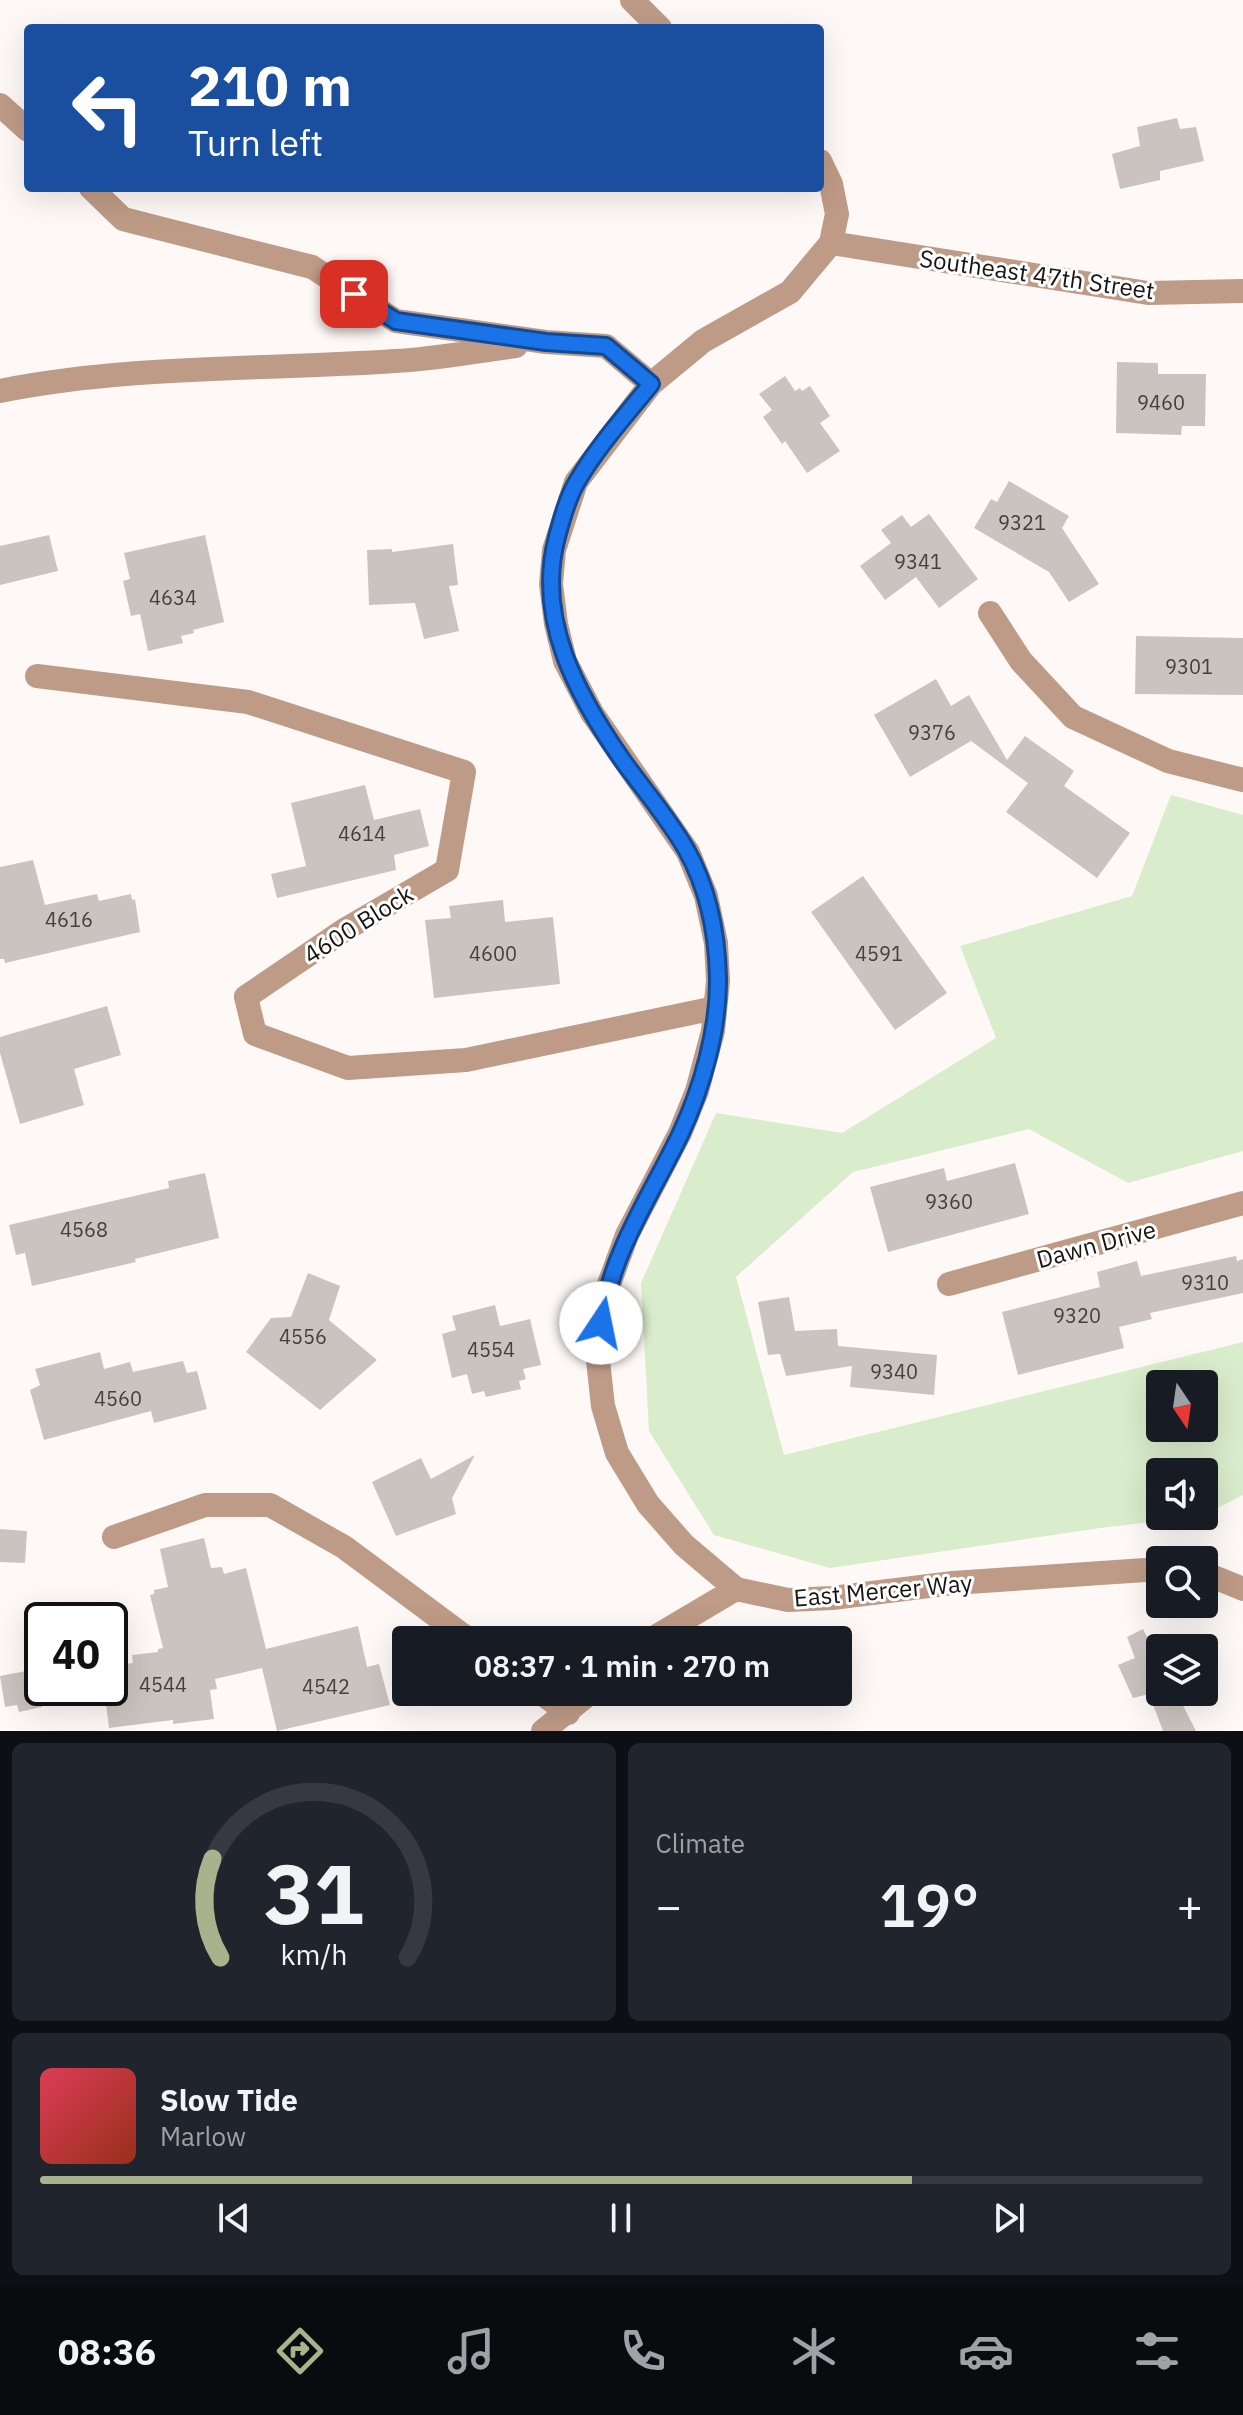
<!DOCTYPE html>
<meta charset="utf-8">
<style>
:root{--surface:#171b24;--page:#20242c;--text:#f1f3f6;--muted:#9ea1a6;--line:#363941;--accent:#a9b28c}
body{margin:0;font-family:"IBM Plex Sans",sans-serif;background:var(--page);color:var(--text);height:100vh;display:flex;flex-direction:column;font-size:30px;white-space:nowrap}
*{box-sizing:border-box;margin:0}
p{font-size:26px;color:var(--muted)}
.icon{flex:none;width:44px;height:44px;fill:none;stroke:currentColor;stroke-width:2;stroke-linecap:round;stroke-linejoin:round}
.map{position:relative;height:1731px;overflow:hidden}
.details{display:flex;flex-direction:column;gap:12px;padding:12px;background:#0d0f14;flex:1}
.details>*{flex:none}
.guide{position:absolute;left:24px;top:24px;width:800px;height:168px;border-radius:8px;box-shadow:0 8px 32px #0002;background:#1a4fa0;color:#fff;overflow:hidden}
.needle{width:52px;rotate:167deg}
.controls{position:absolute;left:1146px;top:1370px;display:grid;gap:16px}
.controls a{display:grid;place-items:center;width:72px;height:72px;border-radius:8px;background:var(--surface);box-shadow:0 8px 32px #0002;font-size:40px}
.speed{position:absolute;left:24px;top:1602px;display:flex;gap:16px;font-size:40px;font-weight:700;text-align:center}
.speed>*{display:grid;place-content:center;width:104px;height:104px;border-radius:50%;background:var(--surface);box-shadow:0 8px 32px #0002;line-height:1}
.speed .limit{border:4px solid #111;border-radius:12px;background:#fff;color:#111}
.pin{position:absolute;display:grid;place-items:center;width:68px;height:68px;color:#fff;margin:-34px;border-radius:16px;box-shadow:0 4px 12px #0006}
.me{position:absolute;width:88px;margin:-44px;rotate:11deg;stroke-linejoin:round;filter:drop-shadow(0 0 6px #0008)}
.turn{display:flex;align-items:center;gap:28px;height:168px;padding:0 32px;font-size:36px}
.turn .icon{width:104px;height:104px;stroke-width:2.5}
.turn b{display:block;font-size:56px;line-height:68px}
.big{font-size:60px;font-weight:600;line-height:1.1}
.details .widget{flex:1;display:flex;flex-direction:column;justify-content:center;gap:12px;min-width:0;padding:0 28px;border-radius:12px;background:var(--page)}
.details .dial{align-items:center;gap:0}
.dial svg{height:208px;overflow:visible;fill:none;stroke:var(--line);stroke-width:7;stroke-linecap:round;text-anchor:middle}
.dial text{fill:var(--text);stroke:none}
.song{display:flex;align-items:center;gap:24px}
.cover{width:96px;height:96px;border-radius:12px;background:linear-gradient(135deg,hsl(350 70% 55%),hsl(10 70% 35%))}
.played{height:8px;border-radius:4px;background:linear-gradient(90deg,var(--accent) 75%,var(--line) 75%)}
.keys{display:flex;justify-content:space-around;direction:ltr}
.heat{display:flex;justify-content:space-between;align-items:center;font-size:44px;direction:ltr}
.details .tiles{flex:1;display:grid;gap:12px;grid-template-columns:1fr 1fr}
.widget:last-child{grid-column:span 2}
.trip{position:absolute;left:392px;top:1626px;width:460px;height:80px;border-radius:8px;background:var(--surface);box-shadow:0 8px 32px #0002;font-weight:600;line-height:80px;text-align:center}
.tab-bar{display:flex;height:128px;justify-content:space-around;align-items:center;background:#090b0e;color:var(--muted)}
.tab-bar .icon{width:56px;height:56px}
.tab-bar .current{color:var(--accent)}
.tab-bar b{font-size:36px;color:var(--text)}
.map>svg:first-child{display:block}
.green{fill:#d9eccb;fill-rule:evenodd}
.building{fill:#cbc3bf}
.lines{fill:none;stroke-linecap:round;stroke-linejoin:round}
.minor{stroke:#be9b86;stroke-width:24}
.route-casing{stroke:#114b97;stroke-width:20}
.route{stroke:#1a73e8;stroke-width:14}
.labels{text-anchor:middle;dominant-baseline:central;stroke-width:6;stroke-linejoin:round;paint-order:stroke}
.number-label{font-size:20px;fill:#44403e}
.street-label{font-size:24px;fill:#171413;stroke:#fff}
</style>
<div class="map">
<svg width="1243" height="1731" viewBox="0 0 1243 1731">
<rect width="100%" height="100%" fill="#fef9f7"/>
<!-- green -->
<path class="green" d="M1171 795 1243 815V1151L1128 1183 1029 1129 853 1172 736 1277 784 1455 1243 1342V1495L1204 1515V1472H1160V1516H1202L1100 1528 830 1568 714 1535 649 1431 641 1283 716 1113 842 1133 996 1038 960 946 1132 896ZM1160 1384H1204V1428H1160Z"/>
<!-- building -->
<path class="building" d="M1177 118 1180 129 1196 127 1204 161 1160 171V180L1120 189 1112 154 1140 146 1137 127Z
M1117 362 1158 363V374H1206L1205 426H1182L1181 435 1116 433Z
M785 376 795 391 800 388 802 391 810 386 830 416 820 423 840 451 807 473 785 441 782 444 763 417 772 410 759 394Z
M1009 481 1069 516 1062 528 1099 584 1069 602 1049 572 974 528 991 499 997 502Z
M929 514 978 579 939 608 916 577 885 600 860 566 891 543 881 530 902 515 911 527Z
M49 535 58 571 0 585V546Z
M205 535 224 622 193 630 194 633 181 636 183 643 148 651 140 614 131 616 123 581 130 579 124 553Z
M453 544 458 585 449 586 459 631 424 639 415 603 369 605 367 550 392 549V552Z
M1136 636 1243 638V695L1135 694Z
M936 679 951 706 969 695 1007 760 1025 736 1074 771 1064 786 1130 833 1097 878 1006 812 1028 783 971 741 910 777 874 715Z
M365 785 374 820 420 809 429 846 394 855 396 870 277 898 271 874 306 866 291 803Z
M33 860 45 905 97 894 99 901 131 894 132 900 135 899 140 932 5 963 4 959H0V867Z
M863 876 947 993 895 1030 811 912Z
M503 900 505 922 553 917 560 984 434 998 425 920 451 918 449 906Z
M107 1006 121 1055 74 1069 84 1105 20 1124 0 1053V1037Z
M1015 1163 1029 1214 888 1252 870 1187 944 1168 947 1181Z
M205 1173 219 1238 135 1259 136 1262 32 1286 25 1253 16 1255 9 1225 169 1188 168 1181Z
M1236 1256 1237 1261 1243 1259V1293L1150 1313 1152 1319 1119 1327 1124 1348 1018 1375 1002 1312 1100 1287 1097 1272 1137 1261 1141 1276Z
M308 1273 340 1286 329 1320 377 1360 320 1410 246 1352 271 1318 291 1317Z
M789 1297 795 1331 837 1329 838 1346 937 1355 934 1395 850 1387 852 1366 786 1376 780 1354 768 1355 758 1302Z
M495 1305 500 1326 530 1319 541 1365 523 1369 526 1379 519 1381 521 1389 486 1397 484 1391 472 1394 467 1374 452 1378 442 1334 456 1330 452 1316Z
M100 1352 104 1369 130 1362 133 1372 183 1361 187 1373 197 1371 207 1409 154 1423 151 1411 44 1440 30 1390 40 1385 35 1369Z
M475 1455 452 1498 456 1514 396 1536 372 1482 421 1458 431 1479Z
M0 1529 27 1531 25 1563 0 1562Z
M204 1538 211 1568 222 1567 224 1574 246 1568 266 1649 358 1626 367 1667 379 1664 390 1705 277 1731 262 1668 215 1679 217 1689 210 1690 214 1719 173 1724V1720L109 1728 104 1688H110V1666L133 1663 132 1655 158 1652V1649L163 1648 150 1595 154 1594V1590L168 1587 160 1549Z
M1143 1629 1160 1662V1692H1176L1196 1731H1163L1149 1694 1133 1698 1118 1665 1135 1658 1127 1637Z
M42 1668V1707L19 1712 17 1705 5 1707 0 1676Z"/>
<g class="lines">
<!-- minor -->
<path class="minor" d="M632 0 660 28
M0 105 28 130
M820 161 831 184 837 214 831 243 790 292 703 341 651 384 576 482 554 550 551 584 556 624 565 661 592 713 688 852 706 896 716 943 718 981 713 1031 697 1091 680 1133 627 1235 605 1295 597 1351 603 1406 617 1453 648 1504 684 1545 736 1589 788 1600 832 1598 953 1583 1160 1569
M91 188 123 219 312 267 396 321 546 342 606 346 651 384
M831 243 1148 293 1243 291
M0 391C130 365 264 370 395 361 436 359 476 351 516 346
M990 613 1021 661 1073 717 1168 761 1243 780
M37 676 248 702 464 772 447 870 346 929 246 997 255 1034 348 1068 466 1060 715 1008
M949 1284 1243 1203
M114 1537 205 1505H270L344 1547 469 1640
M1204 1573 1243 1589
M650 1640 736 1589
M540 1692 568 1713
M543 1731 591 1692"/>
</g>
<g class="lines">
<!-- route casing -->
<g class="route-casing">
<path id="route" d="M354 294 396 321 546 342 606 346 651 384C626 415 598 446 578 480 568 496 562 518 557 537 535 619 577 695 623 761 644 790 668 818 686 849 708 888 717 934 718 977 719 1029 702 1088 680 1135 650 1197 611 1253 601 1323"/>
</g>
<!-- route -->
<use href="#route" class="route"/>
</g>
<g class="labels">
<!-- number labels -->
<g class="number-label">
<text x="1161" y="402">9460</text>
<text x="1022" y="522">9321</text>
<text x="918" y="561">9341</text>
<text x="173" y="597">4634</text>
<text x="1189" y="666">9301</text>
<text x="932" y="732">9376</text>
<text x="362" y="833">4614</text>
<text x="69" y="919">4616</text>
<text x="493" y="953">4600</text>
<text x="879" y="953">4591</text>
<text x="949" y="1201">9360</text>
<text x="84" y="1229">4568</text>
<text x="1205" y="1282">9310</text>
<text x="1077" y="1315">9320</text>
<text x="303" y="1336">4556</text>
<text x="491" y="1349">4554</text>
<text x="894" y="1371">9340</text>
<text x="118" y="1398">4560</text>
<text x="163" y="1684">4544</text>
<text x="326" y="1686">4542</text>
</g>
<!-- street labels -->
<g class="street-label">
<text transform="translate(1037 274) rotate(8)">Southeast 47th Street</text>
<text transform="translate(358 924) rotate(-32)">4600 Block</text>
<text transform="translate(1096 1244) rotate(-15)">Dawn Drive</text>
<text transform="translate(883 1590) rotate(-5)">East Mercer Way</text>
</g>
</g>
</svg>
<div class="controls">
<a><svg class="needle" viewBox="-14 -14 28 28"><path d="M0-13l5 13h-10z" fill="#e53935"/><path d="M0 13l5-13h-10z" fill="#9ea1a6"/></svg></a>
<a><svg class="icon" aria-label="sound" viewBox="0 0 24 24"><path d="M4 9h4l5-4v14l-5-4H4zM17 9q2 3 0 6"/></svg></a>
<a><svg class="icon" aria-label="search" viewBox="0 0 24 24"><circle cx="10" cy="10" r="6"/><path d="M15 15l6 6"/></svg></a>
<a><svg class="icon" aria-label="layers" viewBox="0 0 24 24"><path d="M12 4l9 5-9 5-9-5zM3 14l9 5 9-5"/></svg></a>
</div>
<div class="speed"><div class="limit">40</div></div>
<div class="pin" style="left:354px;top:294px;background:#d93025"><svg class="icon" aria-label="arrive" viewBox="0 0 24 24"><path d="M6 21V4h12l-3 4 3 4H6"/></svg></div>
<svg class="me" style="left:601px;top:1323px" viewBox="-20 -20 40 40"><circle r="19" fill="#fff"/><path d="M0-13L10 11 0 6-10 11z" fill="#1a73e8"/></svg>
<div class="trip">08:37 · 1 min · 270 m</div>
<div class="guide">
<div class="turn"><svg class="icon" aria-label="left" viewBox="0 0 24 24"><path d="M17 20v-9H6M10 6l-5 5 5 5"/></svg><div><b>210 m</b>Turn left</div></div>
</div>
</div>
<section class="details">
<div class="tiles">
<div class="widget dial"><svg viewBox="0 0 100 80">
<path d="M14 69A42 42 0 1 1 86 69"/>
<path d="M14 69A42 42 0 0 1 11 31" stroke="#a9b28c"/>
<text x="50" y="56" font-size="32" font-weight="700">31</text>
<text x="50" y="72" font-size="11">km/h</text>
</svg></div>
<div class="widget"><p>Climate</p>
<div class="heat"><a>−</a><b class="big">19°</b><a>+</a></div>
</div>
<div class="widget">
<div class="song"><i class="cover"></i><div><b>Slow Tide</b><p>Marlow</p></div></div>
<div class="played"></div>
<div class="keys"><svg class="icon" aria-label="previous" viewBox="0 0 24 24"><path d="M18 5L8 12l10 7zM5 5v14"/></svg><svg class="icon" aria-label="pause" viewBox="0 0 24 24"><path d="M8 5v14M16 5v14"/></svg><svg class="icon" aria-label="next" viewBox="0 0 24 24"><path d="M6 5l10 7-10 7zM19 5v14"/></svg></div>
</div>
</div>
</section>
<nav class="tab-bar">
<b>08:36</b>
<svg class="icon current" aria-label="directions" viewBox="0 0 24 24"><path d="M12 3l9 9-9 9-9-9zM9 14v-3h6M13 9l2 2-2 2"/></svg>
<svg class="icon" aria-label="music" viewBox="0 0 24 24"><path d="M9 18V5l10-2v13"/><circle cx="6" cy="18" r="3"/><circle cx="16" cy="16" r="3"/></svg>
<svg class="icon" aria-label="phone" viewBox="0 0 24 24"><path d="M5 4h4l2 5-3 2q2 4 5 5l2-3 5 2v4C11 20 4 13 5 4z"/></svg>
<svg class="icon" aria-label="climate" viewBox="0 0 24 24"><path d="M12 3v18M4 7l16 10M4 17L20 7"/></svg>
<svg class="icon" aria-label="car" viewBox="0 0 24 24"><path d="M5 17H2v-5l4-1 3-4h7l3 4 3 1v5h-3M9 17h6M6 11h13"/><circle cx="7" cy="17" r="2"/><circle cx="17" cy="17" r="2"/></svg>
<svg class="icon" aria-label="filters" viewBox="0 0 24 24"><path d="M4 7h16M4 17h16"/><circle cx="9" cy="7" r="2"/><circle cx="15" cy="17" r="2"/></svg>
</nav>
